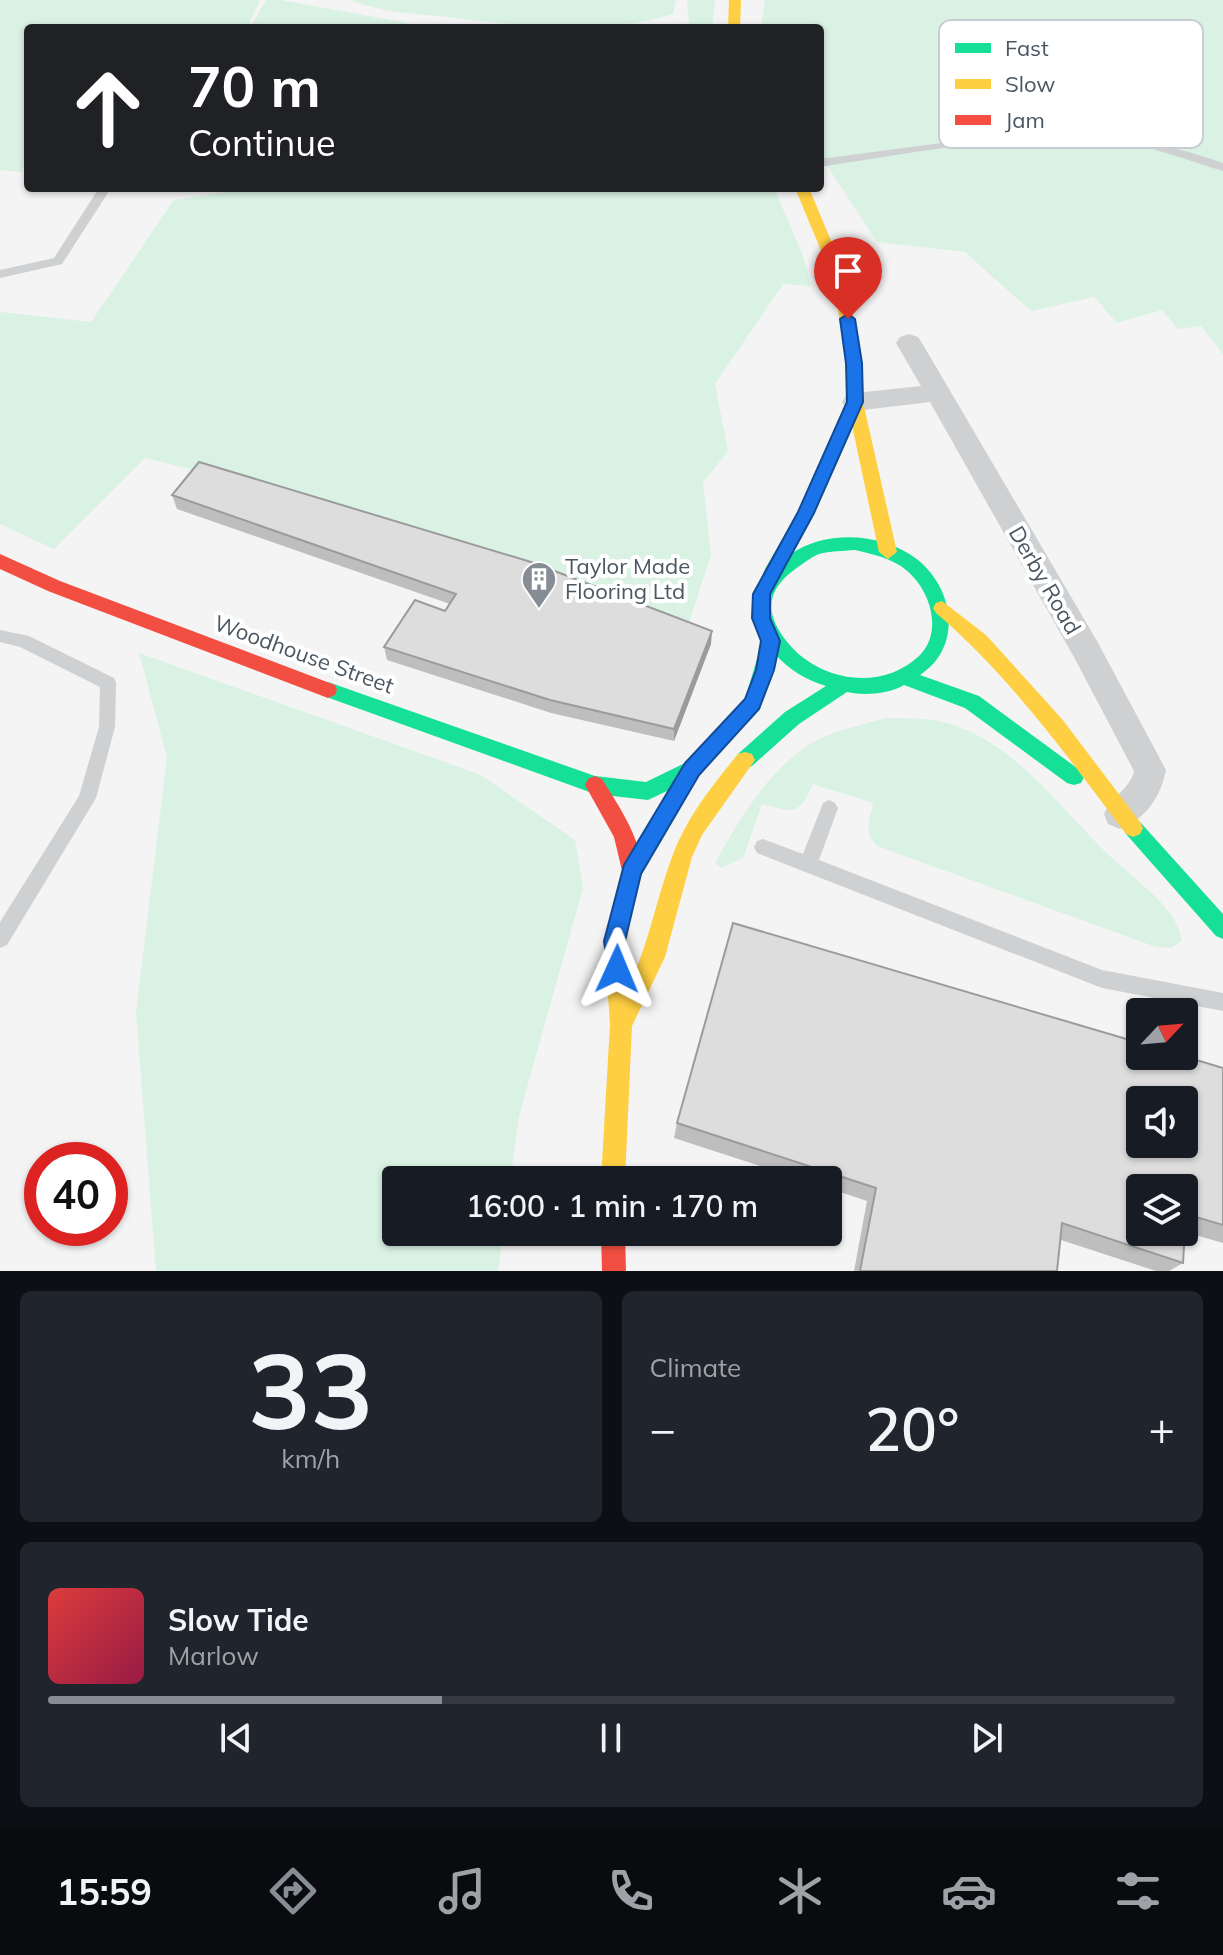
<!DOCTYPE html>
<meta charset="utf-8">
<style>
:root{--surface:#171b24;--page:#20242c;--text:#f1f3f6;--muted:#9ea1a6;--line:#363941;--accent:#868d94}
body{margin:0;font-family:Mulish,sans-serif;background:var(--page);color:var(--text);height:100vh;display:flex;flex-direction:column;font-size:30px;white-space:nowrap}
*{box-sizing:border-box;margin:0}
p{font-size:26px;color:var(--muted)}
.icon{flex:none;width:44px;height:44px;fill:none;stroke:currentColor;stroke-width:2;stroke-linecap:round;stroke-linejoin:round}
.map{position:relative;height:1271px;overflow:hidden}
.sheet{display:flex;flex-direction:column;gap:20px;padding:20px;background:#0d0f14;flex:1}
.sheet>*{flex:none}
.hud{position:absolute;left:24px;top:24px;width:800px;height:168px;border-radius:8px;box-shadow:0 2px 6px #0004;background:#202124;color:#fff;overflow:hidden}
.needle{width:52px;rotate:64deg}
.buttons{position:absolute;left:1126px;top:998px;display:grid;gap:16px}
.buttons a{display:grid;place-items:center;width:72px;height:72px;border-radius:8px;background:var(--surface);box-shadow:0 2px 6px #0004;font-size:40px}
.speed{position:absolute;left:24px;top:1142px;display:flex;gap:16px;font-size:40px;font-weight:700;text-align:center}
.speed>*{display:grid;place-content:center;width:104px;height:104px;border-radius:50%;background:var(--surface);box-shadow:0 2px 6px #0004;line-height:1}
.speed .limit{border:12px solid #d22;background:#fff;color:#111}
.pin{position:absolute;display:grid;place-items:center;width:68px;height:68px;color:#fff;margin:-82px -34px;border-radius:50% 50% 50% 0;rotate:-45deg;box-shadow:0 0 8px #0007}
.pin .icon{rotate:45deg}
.me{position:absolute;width:88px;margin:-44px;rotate:1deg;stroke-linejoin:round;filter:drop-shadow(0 0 6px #0008)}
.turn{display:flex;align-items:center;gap:28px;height:168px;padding:0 32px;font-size:36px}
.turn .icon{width:104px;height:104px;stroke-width:2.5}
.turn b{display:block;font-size:56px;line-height:68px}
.big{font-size:60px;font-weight:600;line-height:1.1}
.sheet .tile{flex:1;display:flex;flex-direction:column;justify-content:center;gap:12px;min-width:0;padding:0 28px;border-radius:12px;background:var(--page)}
.sheet .dial{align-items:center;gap:0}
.dial b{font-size:104px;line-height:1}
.song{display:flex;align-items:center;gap:24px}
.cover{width:96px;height:96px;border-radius:12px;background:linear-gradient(135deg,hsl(0 70% 55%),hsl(340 70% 35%))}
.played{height:8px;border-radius:4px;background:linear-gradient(90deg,var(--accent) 35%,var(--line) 35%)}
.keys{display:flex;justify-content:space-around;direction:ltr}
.heat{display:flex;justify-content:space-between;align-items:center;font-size:44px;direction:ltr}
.sheet .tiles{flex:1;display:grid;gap:20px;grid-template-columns:1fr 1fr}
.tile:last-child{grid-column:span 2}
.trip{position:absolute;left:382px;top:1166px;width:460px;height:80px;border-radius:8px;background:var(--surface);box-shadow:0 2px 6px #0004;font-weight:600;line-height:80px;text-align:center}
.menu{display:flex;height:128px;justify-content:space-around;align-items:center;background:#090b0e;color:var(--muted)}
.menu .icon{width:56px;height:56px}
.menu .selected{color:var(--accent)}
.menu b{font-size:36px;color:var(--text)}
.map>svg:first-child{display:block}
.green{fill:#d9f2e3}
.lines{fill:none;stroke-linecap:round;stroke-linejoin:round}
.lane{fill:#ced0d2;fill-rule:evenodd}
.street{fill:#ced0d2;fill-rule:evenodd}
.fast{fill:#16e098;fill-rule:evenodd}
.slow{fill:#ffcf43;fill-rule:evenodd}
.jam{fill:#f24e42;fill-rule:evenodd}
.wall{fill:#bebebf}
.shaded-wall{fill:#9b9b9b}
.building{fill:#ddddde;stroke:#9b9b9b;stroke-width:2;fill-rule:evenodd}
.route{fill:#1a73e8;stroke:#114b97;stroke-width:2}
.labels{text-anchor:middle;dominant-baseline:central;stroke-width:8;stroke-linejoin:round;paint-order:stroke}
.poi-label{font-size:22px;fill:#4a5661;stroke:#fff;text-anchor:start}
.street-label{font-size:22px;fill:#4a5661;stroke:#fff}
.key{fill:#fff;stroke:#c9ccd0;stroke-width:2}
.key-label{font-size:22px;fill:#4a5661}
</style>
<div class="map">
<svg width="1223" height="1271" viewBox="0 0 1223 1271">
<rect width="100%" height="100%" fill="#f4f4f4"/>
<!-- green -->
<path class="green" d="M0 0H260L247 28H28V156L21 172 0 170Z
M266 0H281L434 28H250Z
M351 0H676L673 14C597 37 524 26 447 17 413 13 382 13 351 0Z
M687 0H715L712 28H666L689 23Z
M765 0H1223V354L1201 326 1178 329 1162 310 1117 323 1094 297 1031 311 965 252 877 242 820 155V28H761Z
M252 188H774L803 256 811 286 783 284 715 384 728 451 703 483 711 555 685 635 265 487 145 458 54 549 0 524V312L91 322 174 200Z
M139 653 481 775 575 840 583 888 519 1116 510 1180H396V1232H503L498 1271H156L136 1012 167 757Z
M887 718C912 718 936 718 959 727 1022 751 1065 814 1112 858 1132 877 1182 912 1181 941L1172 948 1156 947 877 846C863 832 870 820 873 803L813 784C798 816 795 813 762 804L743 858 721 868 715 863C743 813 777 754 833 733 850 727 869 723 887 718Z"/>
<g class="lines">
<!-- lane -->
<path class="lane" d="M998 105 1004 108 1006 135C1083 128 1150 137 1223 163V171C1189 161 1158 148 1123 143 1022 130 920 152 820 167V159L995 136 992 108Z
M99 188H111L62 264 0 278V270L54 258Z
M0 630 29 636 114 678 116 683 115 727 96 798 7 945 0 948V922L79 796 99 727 100 687 20 647 0 642Z
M829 800 835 803 838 808 819 860 1102 970 1223 993V1011L1102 988 757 853 754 847 757 841 763 839 803 854 823 803Z"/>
<!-- street -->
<path class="street" d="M909 334 918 337 922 343 1097 641 1166 770C1161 796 1146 819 1120 829L1108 824 1104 814C1111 797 1130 789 1134 771L1075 659 930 402 855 411 846 408 842 402 846 396 855 393 921 386 896 343 900 337Z"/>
<!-- fast -->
<path class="fast" d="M855 396 863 402 814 513 791 554C827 529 884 533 918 560 955 590 962 648 920 675L979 696 1081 771 1084 777 1081 783 1074 785 1067 783 965 708 904 685C889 694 864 696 847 692L799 724 752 766 745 768 738 766 735 760 738 754 785 712 826 686C808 681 788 669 776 655L760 709 699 775 659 843 652 846 645 843 642 837 669 790 648 800 595 794 321 695 319 690 321 685 328 682 595 776 646 782 685 763 745 699 763 639 752 604 765 569 798 512 847 402ZM855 550C872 554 892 558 906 570 930 589 944 632 919 656 881 692 819 681 788 643 763 613 766 589 798 567 804 563 811 557 819 554 830 551 843 551 855 550Z
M1133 819 1140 822 1223 914V939L1216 936 1126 834 1123 828 1126 822Z"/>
<!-- slow -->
<path class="slow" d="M729 0H741L740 28H728Z
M795 188H809L839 260 851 302 862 363 863 402 897 552 888 559 879 552 847 402 846 363 837 302 825 260Z
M942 601 986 635 1062 719 1140 822 1143 828 1140 834 1133 837 1126 834C1067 756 1010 676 936 613L933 608 936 603Z
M745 752 752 754 755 760 702 835 692 857 665 957 632 1026 625 1180H601L610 1024 604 941 621 872 645 831 652 828 659 831 662 837 641 875 626 941 629 985C649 944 656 900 672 857 686 818 712 786 738 754Z"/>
<!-- jam -->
<path class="jam" d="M0 554 60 581 335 685 337 690 335 695 328 698 48 591 0 569Z
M595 776 602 779C616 802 651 851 638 879L631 881 624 879 614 837 585 785 588 779Z
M601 1232H625L626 1271H602Z"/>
</g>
<!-- wall -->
<path class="wall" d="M1035 85 1077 96 1066 104 1042 106 1033 92Z
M172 495 711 644 674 741 551 713 387 660 384 647 445 611 450 604 177 509Z
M1223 1068V1243L1185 1232 1183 1263 1169 1271H1156L1061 1240 1057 1271H854L867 1201 828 1188V1180H803L674 1138 677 1123Z"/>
<!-- shaded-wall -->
<path class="shaded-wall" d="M1079 89 1077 96 1066 104 1068 97Z
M712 631 711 644 674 741V729Z"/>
<!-- building -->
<path class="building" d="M199 462 531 562 712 631 674 729 550 700 384 647 415 600 445 611 456 594 172 495Z
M733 923 1140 1043V1056H1183L1223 1068V1225L1186 1214 1183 1263 1062 1223 1057 1271H860L876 1188 677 1123ZM1140 1100H1184V1144H1140ZM1140 1188H1184V1232H1140Z"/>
<!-- route -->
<path class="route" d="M848 314 855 319 862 363 863 402 814 513 770 594V618L780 641 774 670 759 709 699 775 641 874 625 941 628 969 624 976 617 979 609 976 604 941 624 865 685 763 745 699 756 670 761 641 752 618 753 594 798 512 847 402 846 363 840 319Z"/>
<!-- icons -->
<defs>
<g id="building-pin" transform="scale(1.8)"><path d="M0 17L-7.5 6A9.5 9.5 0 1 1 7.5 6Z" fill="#868d94" stroke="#fff"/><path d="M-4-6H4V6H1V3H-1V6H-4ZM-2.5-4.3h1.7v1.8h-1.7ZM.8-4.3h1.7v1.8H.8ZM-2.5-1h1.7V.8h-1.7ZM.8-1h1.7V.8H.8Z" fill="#fff"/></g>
</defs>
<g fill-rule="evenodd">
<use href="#building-pin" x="539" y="579"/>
</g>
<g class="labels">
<!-- poi labels -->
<g class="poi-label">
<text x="565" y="566">Taylor Made<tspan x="565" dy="25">Flooring Ltd</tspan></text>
</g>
<!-- street labels -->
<g class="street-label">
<text transform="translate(1045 580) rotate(60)">Derby Road</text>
<text transform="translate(304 654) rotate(20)">Woodhouse Street</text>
</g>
</g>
<!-- legend -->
<rect x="939" y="20" width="264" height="128" rx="12" class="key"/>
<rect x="955" y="43" width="36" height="10" fill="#16e098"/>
<rect x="955" y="79" width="36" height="10" fill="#ffcf43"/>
<rect x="955" y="115" width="36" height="10" fill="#f24e42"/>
<g class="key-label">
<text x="1005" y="56">Fast</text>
<text x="1005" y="92">Slow</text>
<text x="1005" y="128">Jam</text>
</g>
</svg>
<div class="buttons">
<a><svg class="needle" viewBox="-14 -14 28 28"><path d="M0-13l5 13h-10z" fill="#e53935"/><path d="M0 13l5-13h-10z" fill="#9ea1a6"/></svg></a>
<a><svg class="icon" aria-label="sound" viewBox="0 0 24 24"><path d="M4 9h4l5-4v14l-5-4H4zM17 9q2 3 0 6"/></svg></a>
<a><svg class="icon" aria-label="layers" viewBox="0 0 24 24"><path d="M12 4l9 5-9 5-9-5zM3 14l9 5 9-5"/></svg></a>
</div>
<div class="speed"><div class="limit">40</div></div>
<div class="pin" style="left:848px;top:319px;background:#d93025"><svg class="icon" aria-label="arrive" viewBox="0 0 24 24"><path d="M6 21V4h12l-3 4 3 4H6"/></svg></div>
<svg class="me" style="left:617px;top:969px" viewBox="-20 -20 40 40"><path d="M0-17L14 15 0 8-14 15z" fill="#1a73e8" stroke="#fff" stroke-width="4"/></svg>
<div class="trip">16:00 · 1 min · 170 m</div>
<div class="hud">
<div class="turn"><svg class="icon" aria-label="ahead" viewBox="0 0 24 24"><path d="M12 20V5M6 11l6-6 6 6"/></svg><div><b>70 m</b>Continue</div></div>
</div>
</div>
<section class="sheet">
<div class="tiles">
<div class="tile dial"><b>33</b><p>km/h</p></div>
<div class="tile"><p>Climate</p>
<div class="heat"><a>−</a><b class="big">20°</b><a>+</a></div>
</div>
<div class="tile">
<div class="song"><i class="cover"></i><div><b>Slow Tide</b><p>Marlow</p></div></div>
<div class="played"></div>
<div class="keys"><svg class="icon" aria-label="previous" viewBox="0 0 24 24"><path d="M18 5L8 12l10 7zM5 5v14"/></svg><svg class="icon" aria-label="pause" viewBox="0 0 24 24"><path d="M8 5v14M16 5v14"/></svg><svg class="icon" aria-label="next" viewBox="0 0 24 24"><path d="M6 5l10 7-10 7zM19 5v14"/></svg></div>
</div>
</div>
</section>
<nav class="menu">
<b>15:59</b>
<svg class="icon selected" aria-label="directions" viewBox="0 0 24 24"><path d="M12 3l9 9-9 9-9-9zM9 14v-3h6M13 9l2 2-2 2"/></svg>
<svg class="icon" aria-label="music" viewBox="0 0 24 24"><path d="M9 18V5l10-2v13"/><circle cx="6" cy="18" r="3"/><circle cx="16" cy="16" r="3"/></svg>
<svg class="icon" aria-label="phone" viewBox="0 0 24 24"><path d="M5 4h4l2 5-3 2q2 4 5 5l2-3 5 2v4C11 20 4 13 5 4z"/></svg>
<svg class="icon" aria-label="climate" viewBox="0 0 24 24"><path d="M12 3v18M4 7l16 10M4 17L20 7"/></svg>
<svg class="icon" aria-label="car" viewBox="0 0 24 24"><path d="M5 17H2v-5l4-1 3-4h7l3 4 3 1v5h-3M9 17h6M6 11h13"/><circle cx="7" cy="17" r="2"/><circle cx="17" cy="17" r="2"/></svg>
<svg class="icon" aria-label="filters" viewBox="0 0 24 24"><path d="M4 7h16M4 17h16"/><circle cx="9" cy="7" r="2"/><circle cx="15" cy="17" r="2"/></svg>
</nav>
